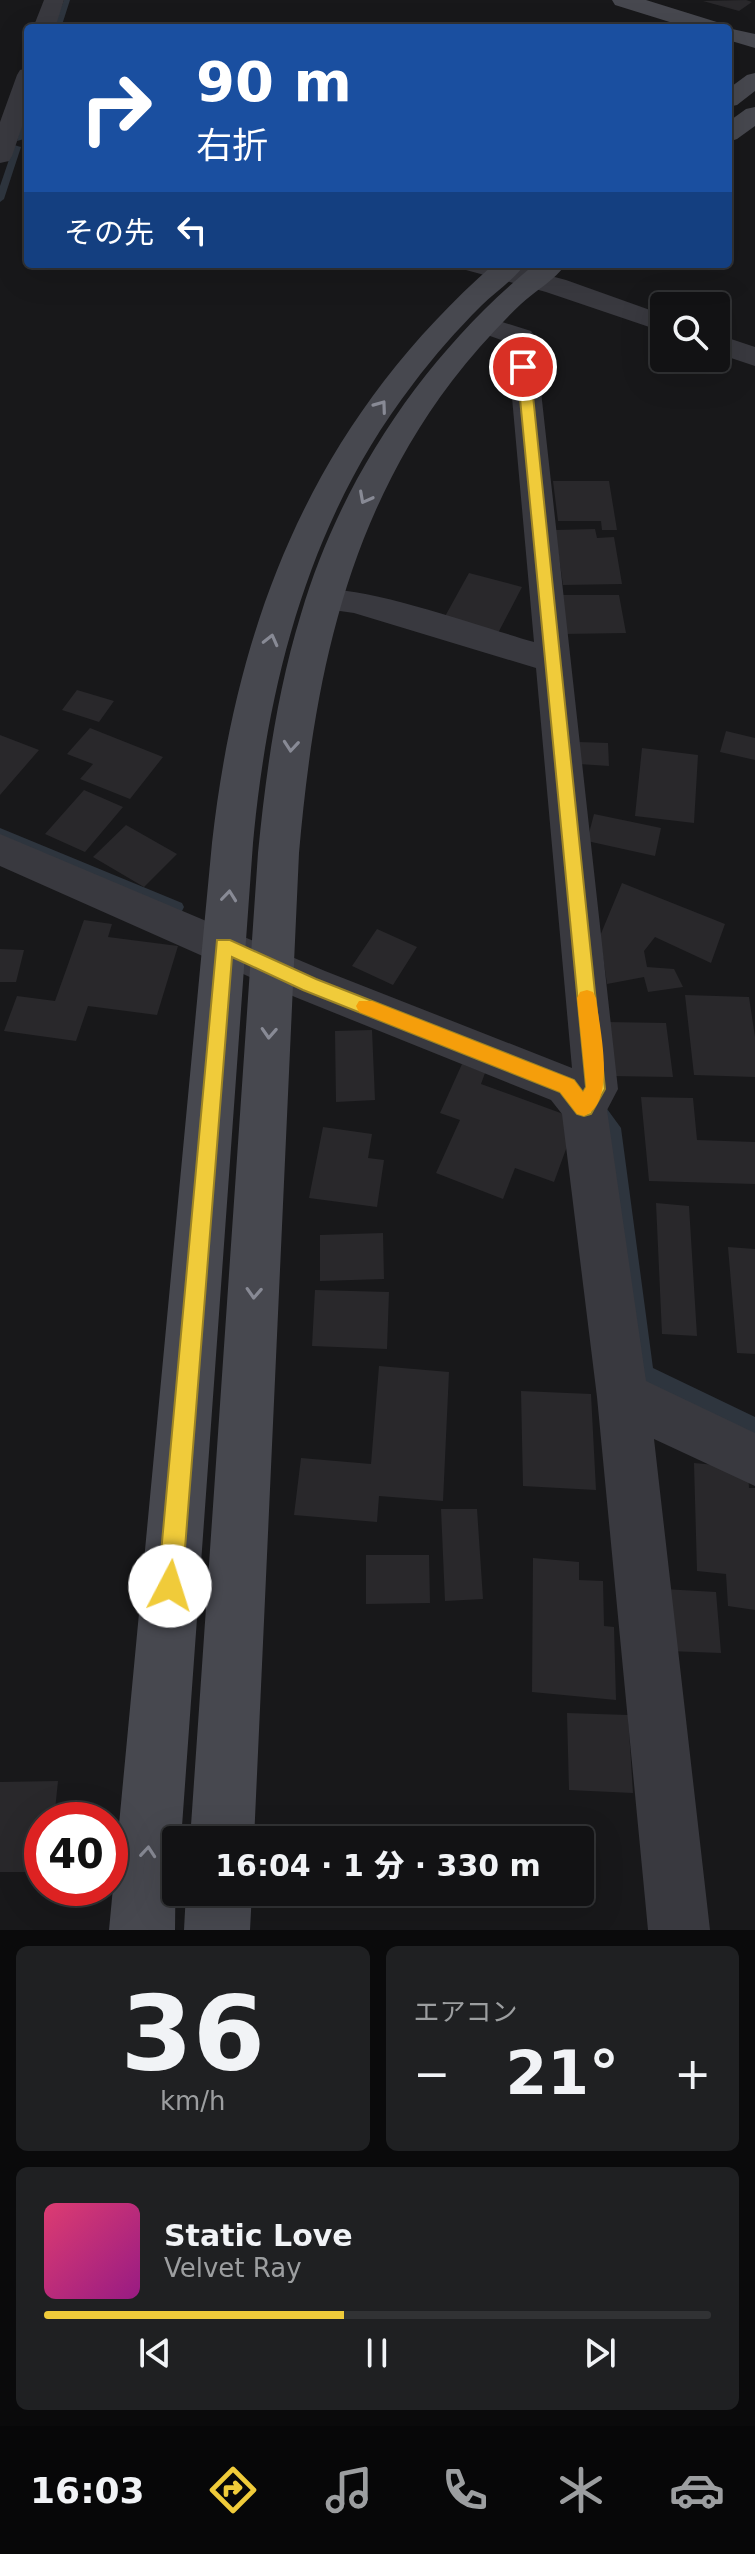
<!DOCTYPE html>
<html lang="ja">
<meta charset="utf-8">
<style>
:root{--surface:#121214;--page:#1f2022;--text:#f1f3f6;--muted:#9c9ea0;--line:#313234;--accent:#f0cb3a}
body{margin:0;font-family:"DejaVu Sans","Noto Sans JP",sans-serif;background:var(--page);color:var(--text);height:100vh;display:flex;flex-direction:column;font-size:30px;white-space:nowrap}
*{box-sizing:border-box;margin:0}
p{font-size:26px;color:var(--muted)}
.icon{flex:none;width:44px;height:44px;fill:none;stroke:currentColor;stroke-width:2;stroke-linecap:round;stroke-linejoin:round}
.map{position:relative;height:1930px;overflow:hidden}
.details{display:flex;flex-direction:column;gap:16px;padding:16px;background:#0a0a0b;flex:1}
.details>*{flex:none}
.hud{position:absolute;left:24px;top:24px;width:708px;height:244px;border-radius:8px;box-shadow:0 8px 32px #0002,0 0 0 2px var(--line);background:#1a4fa0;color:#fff;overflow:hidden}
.buttons{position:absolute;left:650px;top:292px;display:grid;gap:16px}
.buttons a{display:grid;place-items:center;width:80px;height:80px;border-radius:8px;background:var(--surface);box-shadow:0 8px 32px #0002,0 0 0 2px var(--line);font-size:40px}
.speed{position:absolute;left:24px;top:1802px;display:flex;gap:16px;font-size:40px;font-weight:700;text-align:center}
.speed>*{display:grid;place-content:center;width:104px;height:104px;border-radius:50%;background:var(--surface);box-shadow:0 8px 32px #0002,0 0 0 2px var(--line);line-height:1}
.speed .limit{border:12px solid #d22;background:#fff;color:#111}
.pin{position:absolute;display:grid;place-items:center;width:68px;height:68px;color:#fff;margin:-34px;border:4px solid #fff;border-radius:50%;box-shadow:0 2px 8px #0007}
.me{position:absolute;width:88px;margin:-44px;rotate:5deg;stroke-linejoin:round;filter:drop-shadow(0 0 6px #0008)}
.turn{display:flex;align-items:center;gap:28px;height:168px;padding:0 40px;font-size:36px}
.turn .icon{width:104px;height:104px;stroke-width:2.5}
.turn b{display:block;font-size:56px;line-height:68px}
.then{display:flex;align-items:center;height:76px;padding:0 40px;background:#0003;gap:16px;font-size:30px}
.big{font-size:60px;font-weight:800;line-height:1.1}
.details .card{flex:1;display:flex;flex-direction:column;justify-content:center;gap:12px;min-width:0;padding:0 28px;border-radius:12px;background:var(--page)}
.details .dial{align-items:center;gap:0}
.dial b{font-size:104px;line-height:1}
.song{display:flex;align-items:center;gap:24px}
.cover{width:96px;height:96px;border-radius:12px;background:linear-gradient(135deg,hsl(340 70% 55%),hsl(310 70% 35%))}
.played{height:8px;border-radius:4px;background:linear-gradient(90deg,var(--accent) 45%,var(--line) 45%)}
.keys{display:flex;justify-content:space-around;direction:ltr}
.heat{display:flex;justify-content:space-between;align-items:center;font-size:44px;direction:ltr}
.details .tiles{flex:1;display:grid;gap:16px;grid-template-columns:1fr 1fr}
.card:last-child{grid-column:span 2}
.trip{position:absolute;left:162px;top:1826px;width:432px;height:80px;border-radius:8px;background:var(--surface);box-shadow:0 8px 32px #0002,0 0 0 2px var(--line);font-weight:800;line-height:80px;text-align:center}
.tabs{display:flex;height:128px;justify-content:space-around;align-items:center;background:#070708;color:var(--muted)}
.tabs .icon{width:56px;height:56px}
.tabs .active{color:var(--accent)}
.tabs b{font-size:36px;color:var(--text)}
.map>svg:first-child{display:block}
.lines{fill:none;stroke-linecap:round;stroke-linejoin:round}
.stream{fill:#2e353e;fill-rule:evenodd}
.building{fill:#29282b}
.street{fill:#39393f;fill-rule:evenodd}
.secondary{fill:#47484f;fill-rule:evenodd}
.oneway{stroke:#888a95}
.route{fill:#f0cb3a;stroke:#9c8426;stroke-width:2}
.slow{fill:#f59e0b}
</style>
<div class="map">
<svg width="755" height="1930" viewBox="0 0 755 1930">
<rect width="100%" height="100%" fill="#18181a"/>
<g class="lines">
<!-- stream -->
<path class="stream" d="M64 0H70L61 28H53Z
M28 112V126L24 139 17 141 24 114Z
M14 145 21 147 4 199 0 202V186Z
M447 264H460V265L456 268Z
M0 828 182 903 184 907 182 911H172L0 838Z
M597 1100 602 1102 621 1128 653 1368 755 1417V1435L639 1379 606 1130 589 1107 592 1102Z"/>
</g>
<!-- building -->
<path class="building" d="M746 0 752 2 739 11 703 1Z
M553 481H609L617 530H602L601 521H558Z
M595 529 597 538 614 537 622 584 563 585 555 530Z
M469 573 522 587 497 635 443 620Z
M558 595H619L626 633 563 634Z
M77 690 114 701 99 722 62 710Z
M90 728 163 757 130 799 80 779 93 764 67 754Z
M726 731 755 738V760L720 752Z
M0 735 39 750 0 795Z
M579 742 608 743 609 766 579 764Z
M642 748 698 755 694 823 635 816Z
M84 790 123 807 85 852 45 834Z
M594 814 661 828 655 856 587 841Z
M126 825 177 854 144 887 93 857Z
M622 883 725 924 711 963 655 937 644 951 647 967 674 969 683 987 648 992 644 977 607 984 600 936Z
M84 920 112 924 108 937 178 946 157 1015 88 1006 76 1041 4 1031 17 996 55 1001Z
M377 929 417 947 393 985 352 966Z
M0 949 24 950 16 982H0Z
M685 995 749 997 755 1037V1077L694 1075Z
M606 1022 666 1023 673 1077 611 1076Z
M372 1030 375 1100 336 1102 335 1031Z
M462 1064 485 1073 481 1084 577 1119 554 1182 515 1168 503 1199 436 1173 460 1120 440 1113Z
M641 1097 693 1098 697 1140 755 1142V1184L649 1181Z
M323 1127 372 1134 368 1158 384 1160 377 1207 309 1198Z
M656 1203 689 1206 697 1336 662 1334Z
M383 1233 384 1279 320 1281V1235Z
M728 1247 755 1249V1354L737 1353Z
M315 1290 389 1292 387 1349 312 1346Z
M379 1366 449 1372 443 1501 379 1496 377 1522 294 1515 301 1458 371 1464Z
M521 1391 591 1394 596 1490 523 1486Z
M694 1463 748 1468 749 1488H755V1610L728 1606 726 1574 697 1571Z
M441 1509H477L483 1599 445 1601Z
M366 1555H429L430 1603 366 1604Z
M533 1558 579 1562V1580L603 1581 604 1626 614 1627 616 1700 532 1692Z
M663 1589 716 1592 721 1653 668 1651Z
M567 1713 628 1715 633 1793 569 1790Z
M58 1781 54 1820H42V1872H0V1782Z"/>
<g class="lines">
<!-- street -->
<path class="street" d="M44 0H64L55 28H33Z
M28 68V109L12 156 9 161 0 163V122L17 75 20 70Z
M462 264H505L566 280 664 315V332L546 292 466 270Z
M486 317 531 331 535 337 618 1089 607 1110 646 1381 755 1433V1486L654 1439 710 1930H648L597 1397 562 1114 551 1100 295 997 0 866V834L325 971 572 1068 536 668 354 613 312 607 307 599 312 591C353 580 487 629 534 642L507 342 476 331 472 325 476 319Z
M716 334 755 347V366L716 353Z"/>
<!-- secondary -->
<path class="secondary" d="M612 0H646L720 23 723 27 755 34V48L728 40V28H689L615 5Z
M755 73V91L737 105 728 107V89L747 75Z
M755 107V126L737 139 728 142V122L746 109Z
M494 264H525C514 280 495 292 481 306 457 330 434 356 413 384 311 516 268 679 253 843L181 1840H176L175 1930H109L212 843C238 612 317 420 494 264Z
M535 264H566C555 280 535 291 521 304 496 328 473 354 452 381 345 522 314 682 299 853L254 1840H190L258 853C266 772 277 692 301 614 341 478 426 353 535 264Z
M186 1892H252L250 1930H184Z"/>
</g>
<!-- one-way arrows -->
<defs><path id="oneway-chevron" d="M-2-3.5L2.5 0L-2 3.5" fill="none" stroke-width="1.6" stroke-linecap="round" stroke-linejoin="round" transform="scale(2)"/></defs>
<g class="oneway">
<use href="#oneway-chevron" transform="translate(381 406) rotate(-54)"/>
<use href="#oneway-chevron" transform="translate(365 498) rotate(118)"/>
<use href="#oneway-chevron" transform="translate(271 640) rotate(-76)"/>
<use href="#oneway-chevron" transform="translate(291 746) rotate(95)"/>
<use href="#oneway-chevron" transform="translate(229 896) rotate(-84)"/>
<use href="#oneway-chevron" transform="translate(269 1033) rotate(93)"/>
<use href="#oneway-chevron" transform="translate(254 1293) rotate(93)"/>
<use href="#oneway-chevron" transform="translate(148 1852) rotate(-85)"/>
</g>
<!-- route -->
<path class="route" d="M523 363 530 367 605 1089 591 1114 584 1116 577 1114 560 1092 303 990 232 957 182 1586 179 1594 170 1598 162 1594 158 1586 217 940H230L316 979 574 1080 583 1092 586 1087 517 367Z"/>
<!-- slow -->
<path class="slow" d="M587 990 593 992 596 998C599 1027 618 1103 584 1116L577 1114 560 1092 359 1012 356 1006 359 1001H372L574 1080 583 1092 586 1087 577 998 580 992Z"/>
</svg>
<div class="buttons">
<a><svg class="icon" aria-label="search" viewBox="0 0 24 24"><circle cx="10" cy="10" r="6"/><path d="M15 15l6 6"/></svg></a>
</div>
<div class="speed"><div class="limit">40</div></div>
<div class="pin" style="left:523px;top:367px;background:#d93025"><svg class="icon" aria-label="arrive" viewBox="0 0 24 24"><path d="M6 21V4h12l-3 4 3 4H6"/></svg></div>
<svg class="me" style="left:170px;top:1586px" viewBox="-20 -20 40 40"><circle r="19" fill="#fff"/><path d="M0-13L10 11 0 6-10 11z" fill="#f0cb3a"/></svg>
<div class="trip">16:04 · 1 分 · 330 m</div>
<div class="hud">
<div class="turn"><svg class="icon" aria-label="right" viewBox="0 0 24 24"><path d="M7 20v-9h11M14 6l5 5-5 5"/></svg><div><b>90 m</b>右折</div></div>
<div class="then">その先<svg class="icon" aria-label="left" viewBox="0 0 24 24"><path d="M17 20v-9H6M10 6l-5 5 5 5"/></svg></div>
</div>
</div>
<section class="details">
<div class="tiles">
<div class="card dial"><b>36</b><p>km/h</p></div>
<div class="card"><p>エアコン</p>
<div class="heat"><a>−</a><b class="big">21°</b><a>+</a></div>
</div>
<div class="card">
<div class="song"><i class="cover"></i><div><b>Static Love</b><p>Velvet Ray</p></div></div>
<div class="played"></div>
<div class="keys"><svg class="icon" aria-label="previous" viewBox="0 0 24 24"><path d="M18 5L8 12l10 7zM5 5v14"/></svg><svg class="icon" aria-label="pause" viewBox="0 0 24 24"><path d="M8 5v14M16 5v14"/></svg><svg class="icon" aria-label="next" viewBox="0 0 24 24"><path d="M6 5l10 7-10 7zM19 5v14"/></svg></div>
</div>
</div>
</section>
<nav class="tabs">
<b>16:03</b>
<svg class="icon active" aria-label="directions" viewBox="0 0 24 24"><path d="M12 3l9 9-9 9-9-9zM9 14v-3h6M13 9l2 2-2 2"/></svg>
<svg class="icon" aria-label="music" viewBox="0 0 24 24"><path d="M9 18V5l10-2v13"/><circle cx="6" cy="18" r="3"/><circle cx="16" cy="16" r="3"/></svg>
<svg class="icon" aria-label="phone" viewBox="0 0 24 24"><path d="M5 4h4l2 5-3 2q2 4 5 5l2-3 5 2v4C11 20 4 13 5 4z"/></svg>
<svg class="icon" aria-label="climate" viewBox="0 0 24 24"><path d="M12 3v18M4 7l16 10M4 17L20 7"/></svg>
<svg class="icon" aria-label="car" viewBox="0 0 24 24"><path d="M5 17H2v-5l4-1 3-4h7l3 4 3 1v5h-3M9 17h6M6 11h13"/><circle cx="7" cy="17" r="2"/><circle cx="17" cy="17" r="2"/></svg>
</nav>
